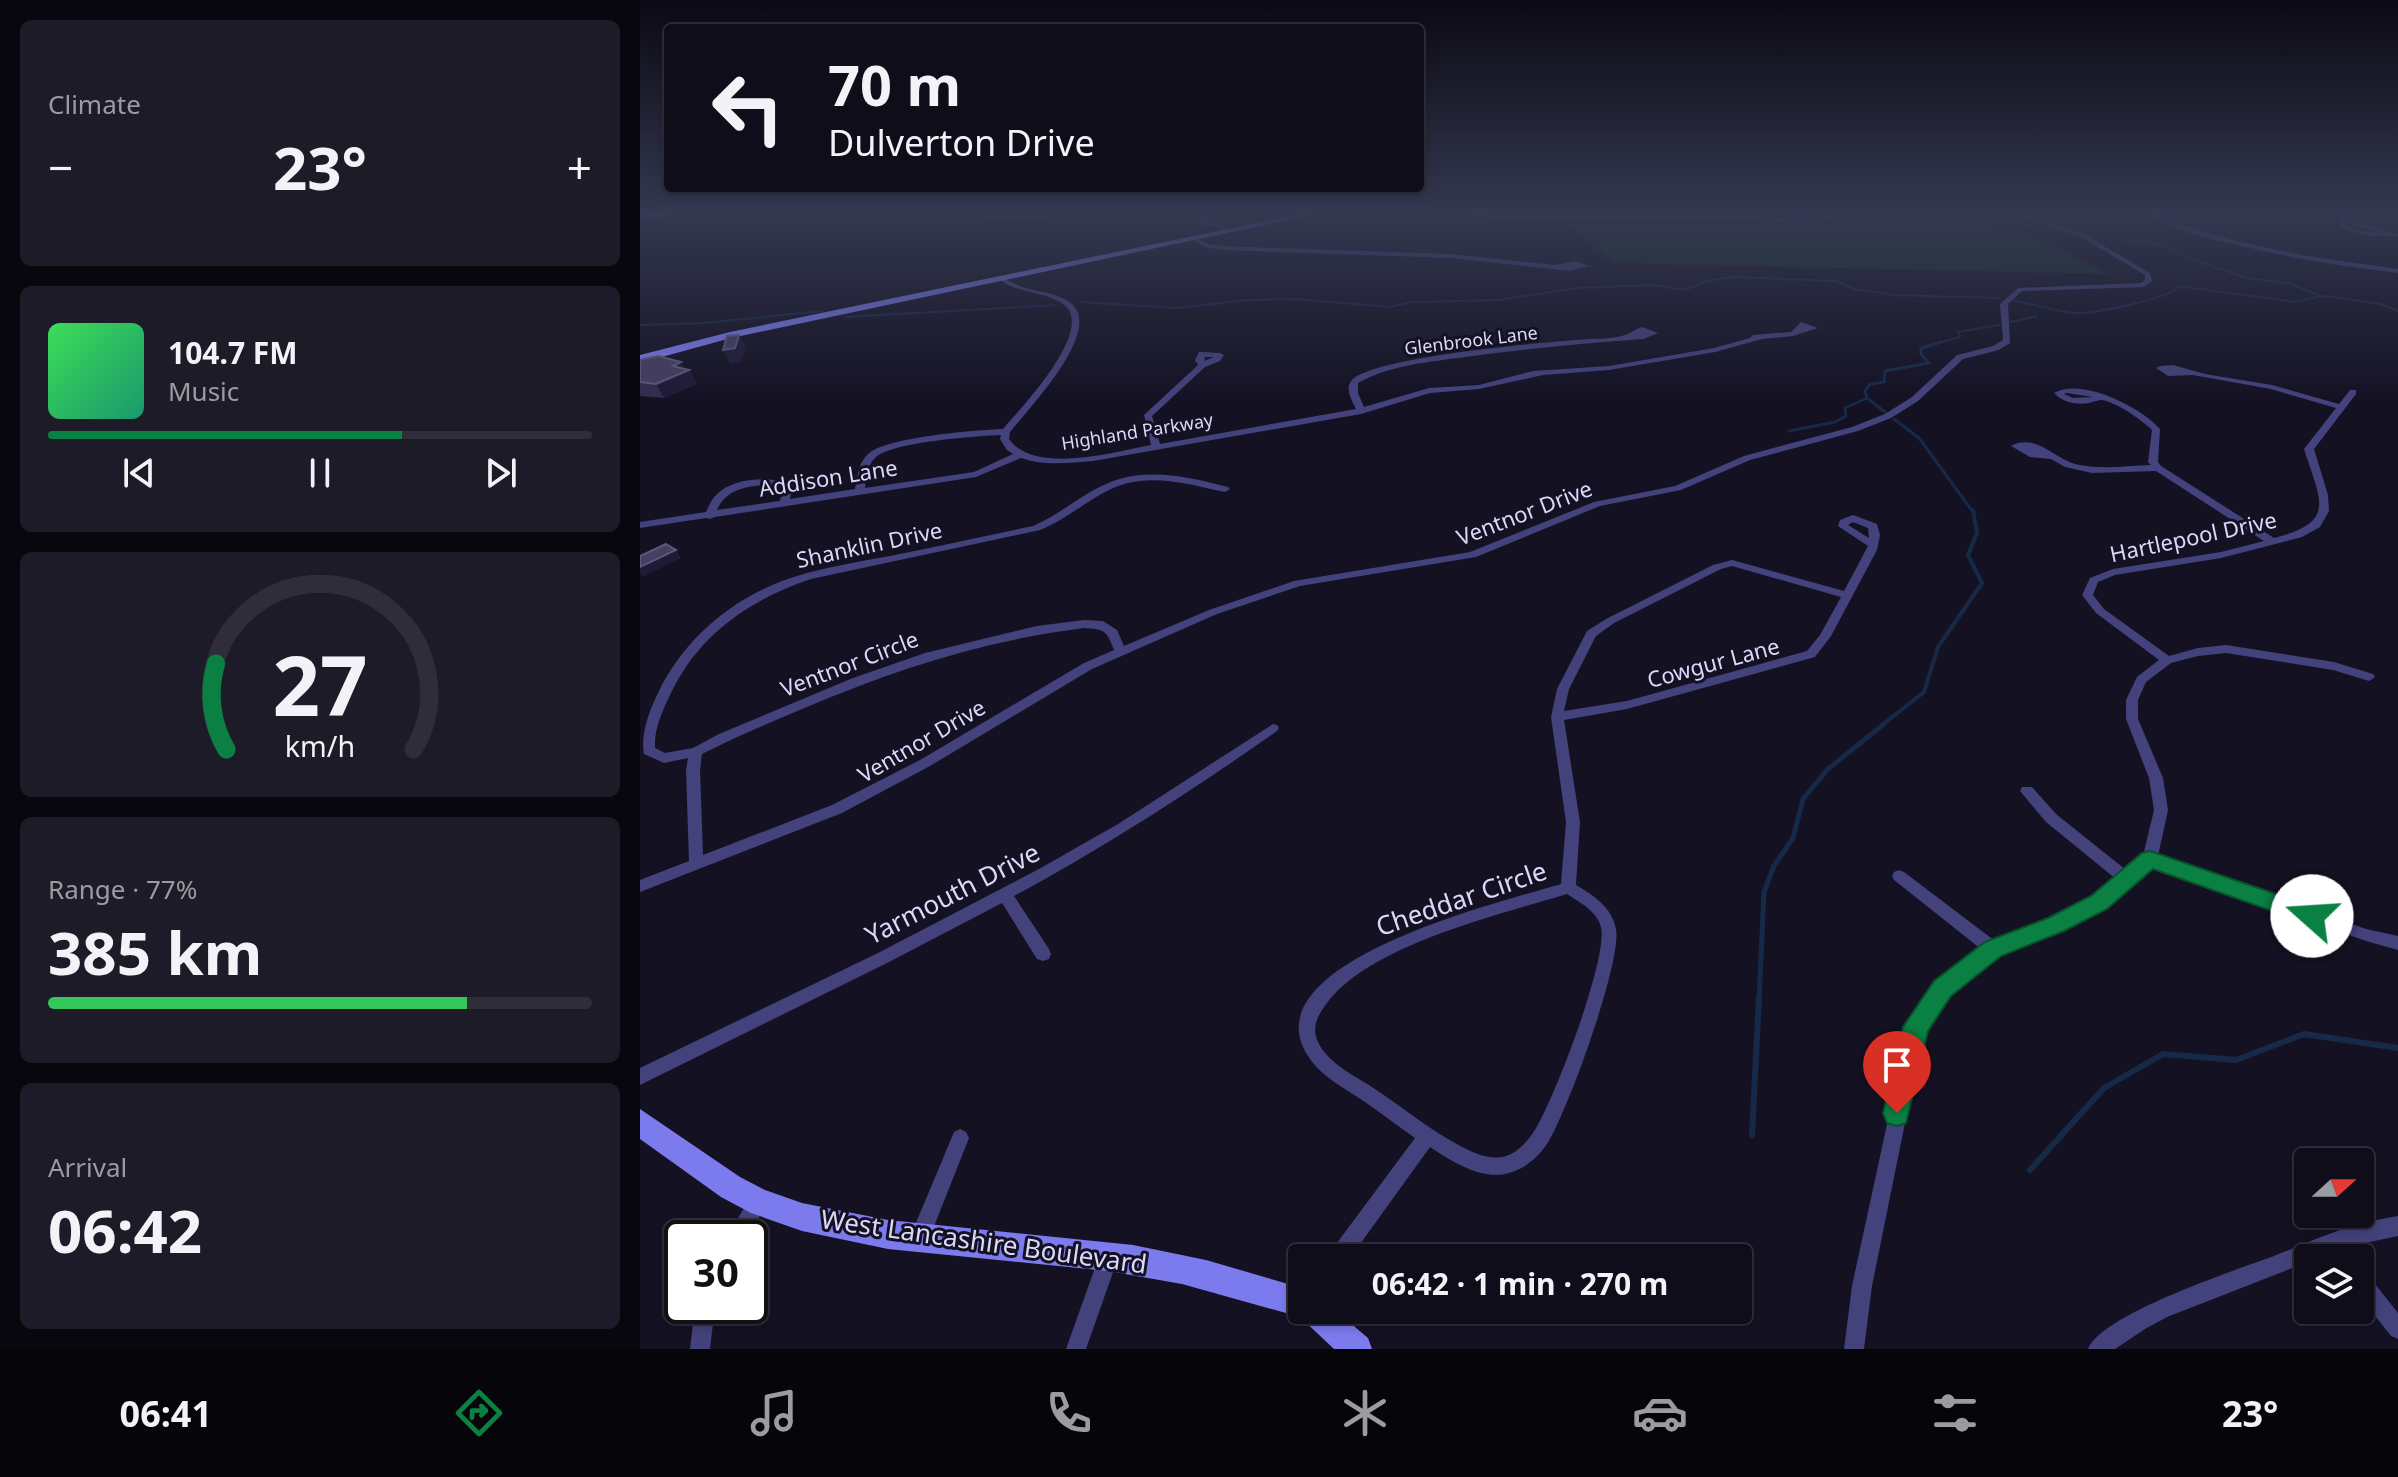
<!DOCTYPE html>
<meta charset="utf-8">
<style>
:root{--surface:#0f0d1a;--page:#1d1b27;--text:#f1f3f6;--muted:#9b9ca2;--line:#2f2d39;--accent:#0b8043}
body{margin:0;font-family:"Noto Sans",sans-serif;background:var(--page);color:var(--text);height:100vh;display:flex;flex-direction:column;font-size:30px;white-space:nowrap}
*{box-sizing:border-box;margin:0}
p{font-size:26px;color:var(--muted)}
.icon{flex:none;width:44px;height:44px;fill:none;stroke:currentColor;stroke-width:2;stroke-linecap:round;stroke-linejoin:round}
.map{position:relative;flex:1;overflow:hidden}
.panel{display:flex;flex-direction:column;gap:20px;padding:20px;background:#08070e;width:640px}
.panel>*{flex:none}
.hud{position:absolute;left:24px;top:24px;width:760px;height:168px;border-radius:8px;box-shadow:0 4px 12px #0003,0 0 0 2px var(--line);background:#0f0d1a;color:var(--text);overflow:hidden}
.needle{width:52px;rotate:69deg}
.tools{position:absolute;left:1654px;top:1148px;display:grid;gap:16px}
.tools a{display:grid;place-items:center;width:80px;height:80px;border-radius:8px;background:var(--surface);box-shadow:0 4px 12px #0003,0 0 0 2px var(--line);font-size:40px}
.speed{position:absolute;left:24px;top:1220px;display:flex;gap:16px;font-size:40px;font-weight:700;text-align:center}
.speed>*{display:grid;place-content:center;width:104px;height:104px;border-radius:50%;background:var(--surface);box-shadow:0 4px 12px #0003,0 0 0 2px var(--line);line-height:1}
.speed .limit{border:4px solid #111;border-radius:12px;background:#fff;color:#111}
.pin{position:absolute;display:grid;place-items:center;width:68px;height:68px;color:#fff;margin:-82px -34px;border-radius:50% 50% 50% 0;rotate:-45deg;box-shadow:0 0 8px #0007}
.pin .icon{rotate:45deg}
.me{position:absolute;width:88px;margin:-44px;rotate:289deg;stroke-linejoin:round;filter:drop-shadow(0 0 6px #0008)}
.turn{display:flex;align-items:center;gap:28px;height:168px;padding:0 32px;font-size:36px}
.turn .icon{width:104px;height:104px;stroke-width:2.5}
.turn b{display:block;font-size:56px;line-height:68px}
.big{font-size:60px;font-weight:700;line-height:1.1}
.panel .card{flex:1;display:flex;flex-direction:column;justify-content:center;gap:12px;min-width:0;padding:0 28px;border-radius:12px;background:var(--page)}
.panel .dial{align-items:center;gap:0}
.dial svg{height:208px;overflow:visible;fill:none;stroke:var(--line);stroke-width:7;stroke-linecap:round;text-anchor:middle}
.dial text{fill:var(--text);stroke:none}
.song{display:flex;align-items:center;gap:24px}
.cover{width:96px;height:96px;border-radius:12px;background:linear-gradient(135deg,hsl(130 70% 55%),hsl(160 70% 35%))}
.played{height:8px;border-radius:4px;background:linear-gradient(90deg,var(--accent) 65%,var(--line) 65%)}
.keys{display:flex;justify-content:space-around;direction:ltr}
.heat{display:flex;justify-content:space-between;align-items:center;font-size:44px;direction:ltr}
.charge{height:12px;border-radius:6px;background:linear-gradient(90deg,#34c759 77%,var(--line) 0)}
.trip{position:absolute;left:648px;top:1244px;width:464px;height:80px;border-radius:8px;background:var(--surface);box-shadow:0 4px 12px #0003,0 0 0 2px var(--line);font-weight:700;line-height:80px;text-align:center}
.dock{display:flex;height:128px;justify-content:space-around;align-items:center;background:#06050a;color:var(--muted)}
.dock .icon{width:56px;height:56px}
.dock .selected{color:var(--accent)}
.dock b{font-size:36px;color:var(--text)}
main{display:flex;flex:1;min-height:0}
.map>svg:first-child{display:block}
.green{fill:#152c2b}
.lines{fill:none;stroke-linecap:round;stroke-linejoin:round}
.stream-far4{stroke:#162a48;stroke-width:2}
.stream-far3{stroke:#162a48;stroke-width:3}
.stream-far2{stroke:#162a48;stroke-width:4}
.stream-far1{stroke:#162a48;stroke-width:5}
.stream{stroke:#162a48;stroke-width:6}
.minor{fill:#44427c;fill-rule:evenodd}
.secondary{fill:#7c7bee;fill-rule:evenodd}
.wall{fill:#332d4f}
.shaded-wall{fill:#1f1a36}
.building{fill:#453f61;stroke:#5d5779;stroke-width:2}
.route{fill:#0b8043;stroke:#07532c;stroke-width:2}
.labels{text-anchor:middle;dominant-baseline:central;stroke-width:6;stroke-linejoin:round;paint-order:stroke}
.far-street-label{font-size:18px;fill:#dcd8fa;stroke:#141123}
.street-label{font-size:22px;fill:#dcd8fa;stroke:#141123}
.near-street-label{font-size:26px;fill:#dcd8fa;stroke:#141123}
</style>
<main>
<section class="panel">
<div class="card"><p>Climate</p>
<div class="heat"><a>−</a><b class="big">23°</b><a>+</a></div>
</div>
<div class="card">
<div class="song"><i class="cover"></i><div><b>104.7 FM</b><p>Music</p></div></div>
<div class="played"></div>
<div class="keys"><svg class="icon" aria-label="previous" viewBox="0 0 24 24"><path d="M18 5L8 12l10 7zM5 5v14"/></svg><svg class="icon" aria-label="pause" viewBox="0 0 24 24"><path d="M8 5v14M16 5v14"/></svg><svg class="icon" aria-label="next" viewBox="0 0 24 24"><path d="M6 5l10 7-10 7zM19 5v14"/></svg></div>
</div>
<div class="card dial"><svg viewBox="0 0 100 80">
<path d="M14 69A42 42 0 1 1 86 69"/>
<path d="M14 69A42 42 0 0 1 10 36" stroke="#0b8043"/>
<text x="50" y="56" font-size="32" font-weight="700">27</text>
<text x="50" y="72" font-size="11">km/h</text>
</svg></div>
<div class="card"><p>Range · 77%</p><b class="big">385 km</b><div class="charge"></div></div>
<div class="card"><p>Arrival</p><b class="big">06:42</b></div>
</section>
<div class="map">
<svg width="1758" height="1349" viewBox="0 0 1758 1349">
<rect width="100%" height="100%" fill="#141123"/>
<!-- green -->
<path class="green" d="M1211 212H1290L1382 231 1469 274 974 263 920 219 1023 217 1183 221Z"/>
<g class="lines">
<!-- stream-far4 -->
<path class="stream-far4" d="M1319 212 1437 235
M326 218 445 217 478 212
M1452 237 1528 245 1549 258 1606 278 1648 283 1678 295
M1372 300C1392 304 1414 311 1435 313 1452 314 1530 299 1539 286L1655 302 1681 296 1693 297 1741 304 1758 311
M441 302 537 308 607 300 655 299 749 307 773 302 858 300 937 288 1015 285 1045 290 1069 280 1096 277 1196 281 1214 289 1254 295 1360 298
M205 317 416 305
M1371 322 1397 316
M0 325 64 323 182 311
M1295 344 1320 337 1318 332 1360 325"/>
<!-- stream-far3 -->
<path class="stream-far3" d="M1228 399 1245 412
M1254 419 1279 438 1333 512
M1149 431 1195 422 1206 416 1205 408 1227 398 1225 391 1230 384 1244 382 1245 371 1289 363 1281 354V348L1302 342"/>
<!-- stream-far2 -->
<path class="stream-far2" d="M1241 726 1284 692 1298 647 1342 583 1328 555 1337 533 1333 510"/>
<!-- stream-far1 -->
<path class="stream-far1" d="M1119 1000 1124 892 1134 866 1153 838 1163 799 1188 769 1244 724"/>
<!-- stream -->
<path class="stream" d="M1112 1135 1119 998
M1390 1170 1464 1088 1523 1054 1596 1060 1664 1034 1758 1048"/>
<!-- minor -->
<path class="minor" d="M813 212 890 216 1045 214 1170 219C1184 218 1198 212 1211 212L1190 220 1170 223 1045 218 890 220 816 214Z
M1365 212H1374L1442 233 1510 273 1512 281 1503 287 1382 291 1368 304 1370 343 1359 350 1323 359 1278 401 1251 418 1218 431 1110 460 1041 490 960 506 836 557 660 586 577 614 452 669 290 766 202 813 0 892V880L49 861 46 770 48 758 24 763 4 754C0 734 10 709 19 691 48 632 103 590 167 573 194 566 222 561 250 556 298 546 345 536 393 526 419 515 439 496 464 485 504 466 548 477 588 487L590 489 585 492C548 484 506 471 469 490 445 502 425 520 400 530L171 579C109 600 58 635 30 695 22 712 14 729 15 748L25 753 53 748 79 734 213 678 285 653 397 626 444 620 463 621 477 630 484 646 569 610 654 581 830 552 954 502 1035 486 1104 456 1212 427 1245 414 1272 397 1317 355 1353 346 1363 340 1360 304 1378 288 1501 283 1505 280V275L1438 235ZM444 628C465 629 467 631 474 650L444 663 280 760 192 805 63 855 60 770 62 754C95 737 129 723 162 709 256 669 343 641 444 628Z
M1508 212H1515L1531 221 1592 240 1667 256 1758 269V273C1707 267 1656 259 1606 247 1573 240 1535 232 1508 212Z
M1701 212H1707L1705 218 1758 234V236H1728L1699 227ZM1705 222 1743 233 1721 231 1704 225Z
M558 219C571 218 580 223 589 232L584 233 577 227 550 222Z
M554 237 568 244 582 246 811 254 915 265 936 261 949 266 929 271 811 258 582 250 564 247 552 240V238Z
M362 277C369 281 376 285 385 288 400 292 419 293 432 304 463 332 387 410 370 432L369 439C394 475 474 452 511 445L504 415 558 365 555 360 559 352H562L580 353 584 355 580 361 565 367 512 416 520 444 716 409C712 401 704 388 712 380 734 357 898 343 936 340 951 338 971 340 985 335 991 333 996 329 1002 327L1018 333 1003 339C944 343 884 349 825 357 789 362 750 365 718 383V393L724 407 789 388 839 385 893 371 969 366 1074 348 1110 338 1113 335 1151 332 1161 322 1178 328 1153 336 1122 339 1075 352 969 370 903 375 839 389 790 393 721 414 453 461C429 463 404 466 381 458L336 477 75 517 70 519 66 518 0 528V522L66 512C69 506 71 500 76 495 93 477 130 476 151 484L153 486 150 499 215 489C217 478 218 463 228 454 246 437 337 430 363 429 379 410 458 328 423 304 404 291 379 294 360 280L359 279ZM565 357H574L564 361ZM361 435 360 439 367 450 373 454 334 472 225 488C226 479 227 465 235 458 250 442 337 436 361 435ZM132 485 143 487 140 501 77 510C86 488 110 485 132 485Z
M1533 365 1565 374 1632 385 1699 404 1710 390H1716V394L1674 449 1688 495 1689 511 1680 527 1662 537 1581 558 1475 575 1458 582 1453 595 1464 609 1529 656 1558 648 1586 645 1694 662 1733 674 1735 677 1729 681 1693 670 1586 653 1558 656 1531 663 1506 682 1498 700V719L1523 778 1528 810 1518 856 1726 929 1758 936V950L1726 941 1512 866 1495 880 1493 884 1488 886 1464 906 1421 928 1358 954 1308 993 1284 1029 1232 1286 1224 1349H1204L1212 1286 1268 1027 1296 983 1341 949 1254 880 1252 876 1254 872 1259 870 1264 872 1355 941C1399 924 1439 910 1476 879L1406 822 1380 791 1382 787H1392L1416 814 1486 870 1503 856 1514 810 1509 778 1486 719V700L1497 677 1519 660 1456 613 1442 595 1450 578 1473 569 1581 552 1624 541 1516 471 1452 473 1425 467 1411 459 1390 457 1371 446C1396 433 1413 458 1435 464 1459 470 1486 466 1511 465L1508 462 1512 430C1502 420 1476 402 1462 400 1458 400 1453 402 1449 403 1436 405 1424 403 1414 393 1441 377 1501 407 1520 429L1518 462 1521 466 1634 538C1698 522 1680 500 1664 449L1696 408 1631 389 1553 375 1528 376 1516 368 1520 366ZM1427 393 1453 397 1433 398 1424 394Z
M1213 515 1237 524 1240 535 1237 550 1191 636 1175 657 987 709 924 720 940 822 936 885C953 895 972 907 976 929 982 962 927 1113 907 1144 898 1157 885 1169 869 1173 842 1181 811 1161 790 1147L710 1258H688L691 1251 775 1138C758 1126 742 1114 725 1102 705 1088 682 1078 668 1056 607 962 866 901 921 884L926 822 911 717 917 689 947 631 966 619 1073 565 1092 560 1204 591 1228 546 1198 526 1200 520ZM1213 522 1228 528 1229 538 1208 525ZM1092 566 1201 597 1180 635 1167 651 987 701 924 711 929 689 956 636 974 623 1081 569ZM927 894C939 902 957 911 961 927 968 959 915 1097 896 1128 891 1137 881 1149 871 1154 848 1166 817 1144 798 1133 778 1120 759 1105 738 1091 718 1077 689 1065 678 1042 671 1027 678 1015 687 1003 730 945 858 915 927 894Z
M633 724 637 725 639 728 637 731C552 791 465 847 374 896L409 949 411 954 409 959 403 961 397 959 362 903 249 962 0 1085V1068L238 953 399 869 478 824Z
M320 1129 326 1132 329 1138 287 1244 280 1247 273 1244 270 1237 314 1132Z
M119 1193 126 1195 128 1202 107 1238H86L112 1195Z
M1758 1216V1236L1706 1247 1712 1258H1690L1687 1254 1677 1258H1668V1262L1527 1317 1505 1329 1475 1349H1448C1462 1314 1596 1270 1634 1256 1659 1246 1684 1235 1709 1227 1725 1222 1741 1219 1758 1216Z
M468 1248 475 1251 478 1258 446 1349H426L461 1251Z
M1720 1271 1727 1274 1758 1313V1339L1751 1336 1720 1297Z
M55 1306H75L70 1349H50Z"/>
<!-- secondary -->
<path class="secondary" d="M21 212H48L0 220V214Z
M669 212H686L91 338 0 363V355L90 332Z
M0 1109 100 1177 125 1190 162 1203 248 1220 493 1245 566 1260 662 1288V1310H695L728 1338 732 1349H694L660 1317 542 1284 468 1271 248 1249 162 1231 111 1213 81 1197 0 1139Z"/>
</g>
<!-- wall -->
<path class="wall" d="M0 360 49 370 57 384 24 398 0 396Z"/>
<!-- shaded-wall -->
<path class="shaded-wall" d="M99 335 106 348 102 362 90 364 83 350Z
M41 362 46 371 49 370 57 384 24 398 16 384 33 366Z
M36 550 41 558 2 577 0 573V567Z"/>
<!-- building -->
<path class="building" d="M99 335 95 348 83 350 87 336Z
M18 356 41 362 33 366 49 370 16 384 0 382V360Z
M26 544 36 550 0 567V556Z"/>
<!-- sky -->
<linearGradient id="sky" x2="0" y2="1"><stop stop-color="#0b0913"/><stop offset="0.53" stop-color="#343850"/><stop offset="1" stop-color="#343850" stop-opacity="0"/></linearGradient>
<rect width="1758" height="401" fill="url(#sky)"/>
<!-- route -->
<path class="route" d="M1510 851 1680 909 1683 916 1680 923 1672 925 1513 869 1467 909 1424 931 1361 956 1311 996 1288 1031 1266 1123 1257 1126 1247 1123 1243 1113 1263 1027 1294 981 1345 942 1408 918 1451 896 1502 853Z"/>
<g class="labels">
<!-- far-street labels -->
<g class="far-street-label">
<text transform="translate(831 340) rotate(-7)">Glenbrook Lane</text>
<text transform="translate(497 431) rotate(-9)">Highland Parkway</text>
</g>
<!-- street labels -->
<g class="street-label">
<text transform="translate(188 477) rotate(-9)">Addison Lane</text>
<text transform="translate(884 512) rotate(-21)">Ventnor Drive</text>
<text transform="translate(1553 536) rotate(-12)">Hartlepool Drive</text>
<text transform="translate(229 544) rotate(-12)">Shanklin Drive</text>
<text transform="translate(1073 662) rotate(-15)">Cowgur Lane</text>
<text transform="translate(209 663) rotate(-21)">Ventnor Circle</text>
<text transform="translate(281 740) rotate(-30)">Ventnor Drive</text>
</g>
<!-- near-street labels -->
<g class="near-street-label">
<text transform="translate(312 893) rotate(-27)">Yarmouth Drive</text>
<text transform="translate(821 898) rotate(-19)">Cheddar Circle</text>
<text transform="translate(344 1241) rotate(8)">West Lancashire Boulevard</text>
</g>
</g>
</svg>
<div class="tools">
<a><svg class="needle" viewBox="-14 -14 28 28"><path d="M0-13l5 13h-10z" fill="#e53935"/><path d="M0 13l5-13h-10z" fill="#9b9ca2"/></svg></a>
<a><svg class="icon" aria-label="layers" viewBox="0 0 24 24"><path d="M12 4l9 5-9 5-9-5zM3 14l9 5 9-5"/></svg></a>
</div>
<div class="speed"><div class="limit">30</div></div>
<div class="pin" style="left:1257px;top:1113px;background:#d93025"><svg class="icon" aria-label="arrive" viewBox="0 0 24 24"><path d="M6 21V4h12l-3 4 3 4H6"/></svg></div>
<svg class="me" style="left:1672px;top:916px" viewBox="-20 -20 40 40"><circle r="19" fill="#fff"/><path d="M0-13L10 11 0 6-10 11z" fill="#0b8043"/></svg>
<div class="trip">06:42 · 1 min · 270 m</div>
<div class="hud">
<div class="turn"><svg class="icon" aria-label="left" viewBox="0 0 24 24"><path d="M17 20v-9H6M10 6l-5 5 5 5"/></svg><div><b>70 m</b>Dulverton Drive</div></div>
</div>
</div>
</main>
<nav class="dock">
<b>06:41</b>
<svg class="icon selected" aria-label="directions" viewBox="0 0 24 24"><path d="M12 3l9 9-9 9-9-9zM9 14v-3h6M13 9l2 2-2 2"/></svg>
<svg class="icon" aria-label="music" viewBox="0 0 24 24"><path d="M9 18V5l10-2v13"/><circle cx="6" cy="18" r="3"/><circle cx="16" cy="16" r="3"/></svg>
<svg class="icon" aria-label="phone" viewBox="0 0 24 24"><path d="M5 4h4l2 5-3 2q2 4 5 5l2-3 5 2v4C11 20 4 13 5 4z"/></svg>
<svg class="icon" aria-label="climate" viewBox="0 0 24 24"><path d="M12 3v18M4 7l16 10M4 17L20 7"/></svg>
<svg class="icon" aria-label="car" viewBox="0 0 24 24"><path d="M5 17H2v-5l4-1 3-4h7l3 4 3 1v5h-3M9 17h6M6 11h13"/><circle cx="7" cy="17" r="2"/><circle cx="17" cy="17" r="2"/></svg>
<svg class="icon" aria-label="filters" viewBox="0 0 24 24"><path d="M4 7h16M4 17h16"/><circle cx="9" cy="7" r="2"/><circle cx="15" cy="17" r="2"/></svg>
<b>23°</b>
</nav>
